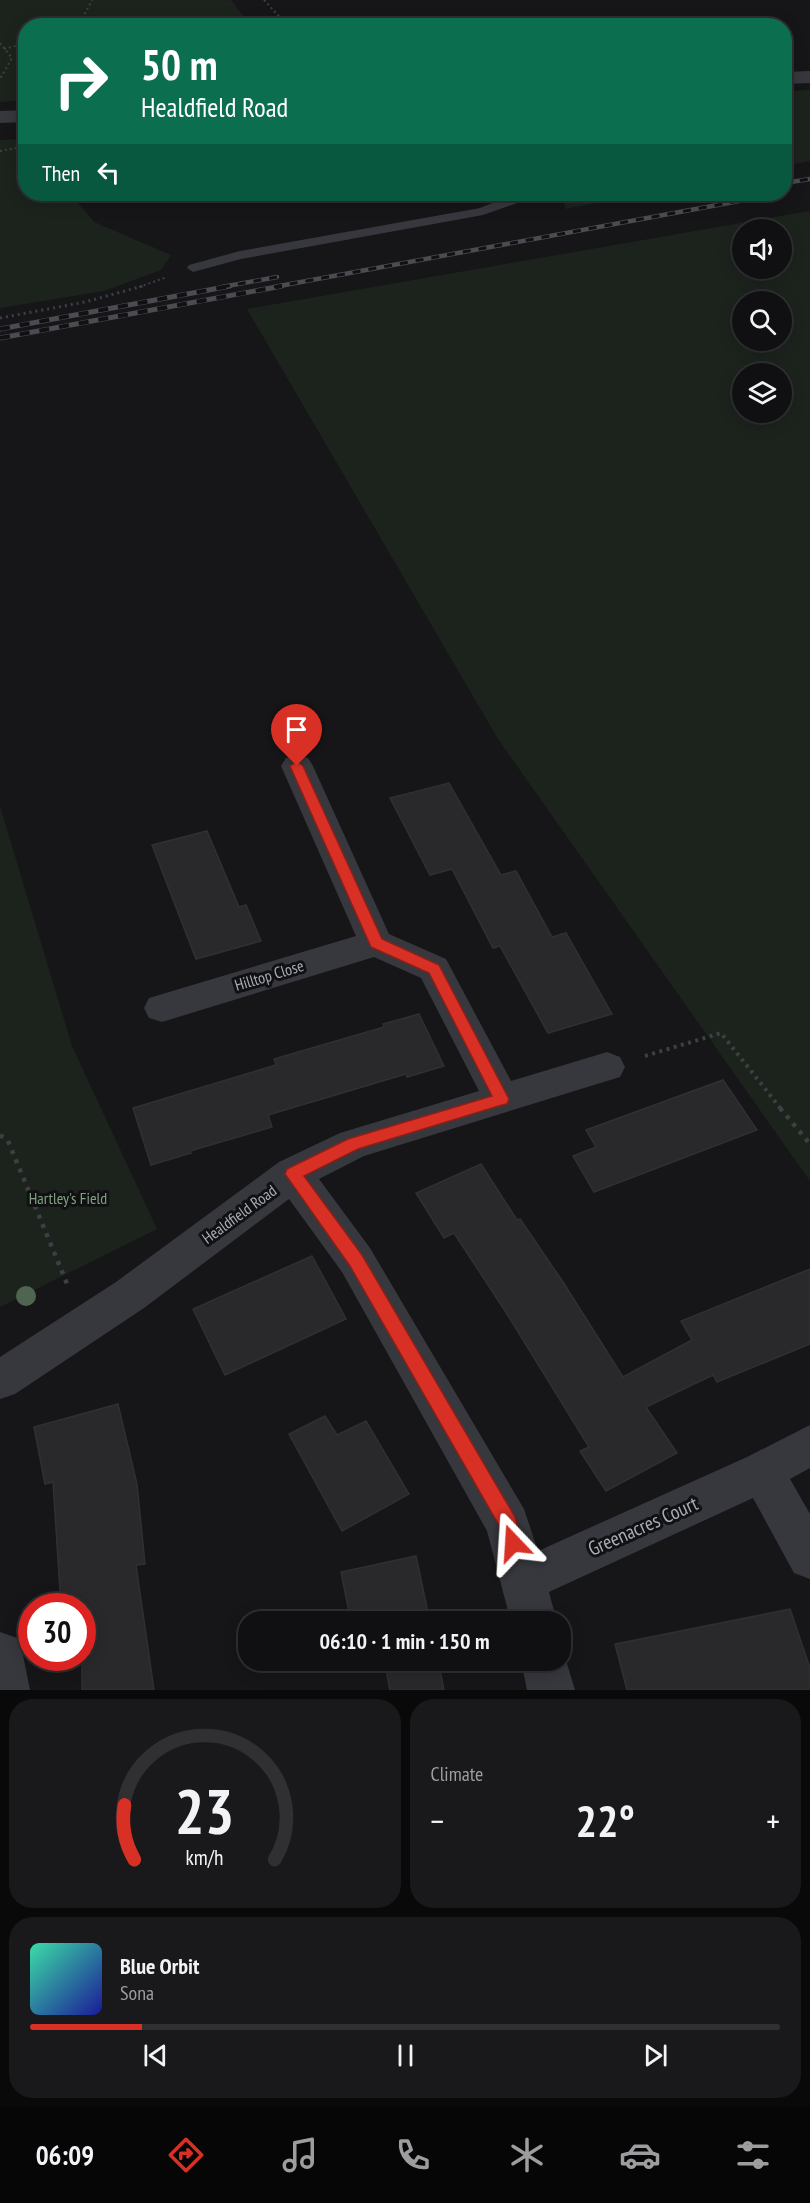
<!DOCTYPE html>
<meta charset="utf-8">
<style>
:root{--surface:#101012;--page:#19191b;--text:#f1f3f6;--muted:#9c9d9f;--line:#303032;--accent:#d93025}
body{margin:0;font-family:"PT Sans Narrow",sans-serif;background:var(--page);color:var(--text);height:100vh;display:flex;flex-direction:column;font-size:22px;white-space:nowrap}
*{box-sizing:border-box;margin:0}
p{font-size:20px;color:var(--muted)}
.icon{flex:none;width:33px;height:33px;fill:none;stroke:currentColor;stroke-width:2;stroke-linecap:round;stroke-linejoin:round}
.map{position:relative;height:1690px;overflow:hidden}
.panel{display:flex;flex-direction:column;gap:9px;padding:9px;background:#09090a;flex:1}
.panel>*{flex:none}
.guide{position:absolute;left:18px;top:18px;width:774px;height:183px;border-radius:24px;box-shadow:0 3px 15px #0003,0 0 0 2px var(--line);background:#0b6e4f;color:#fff;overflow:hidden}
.buttons{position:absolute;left:732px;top:219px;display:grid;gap:12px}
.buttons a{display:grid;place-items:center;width:60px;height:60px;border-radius:50%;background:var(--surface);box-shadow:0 3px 15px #0003,0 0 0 2px var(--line);font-size:30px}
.speed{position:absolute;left:18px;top:1593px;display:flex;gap:12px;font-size:30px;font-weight:700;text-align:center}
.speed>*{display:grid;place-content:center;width:78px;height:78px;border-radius:50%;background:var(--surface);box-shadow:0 3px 15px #0003,0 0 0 2px var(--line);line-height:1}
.speed .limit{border:9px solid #d22;background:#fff;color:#111}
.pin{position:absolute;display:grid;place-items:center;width:51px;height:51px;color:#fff;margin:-62px -26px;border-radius:50% 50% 50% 0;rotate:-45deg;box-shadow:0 0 6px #0007}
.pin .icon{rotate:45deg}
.me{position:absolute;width:66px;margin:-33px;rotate:340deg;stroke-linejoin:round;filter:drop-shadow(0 0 4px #0008)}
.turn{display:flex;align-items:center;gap:21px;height:126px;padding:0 24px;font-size:27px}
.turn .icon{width:78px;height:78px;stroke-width:2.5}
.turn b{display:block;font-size:42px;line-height:51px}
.then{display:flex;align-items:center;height:57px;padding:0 24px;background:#0003;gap:12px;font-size:22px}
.big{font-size:45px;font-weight:800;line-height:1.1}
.panel .card{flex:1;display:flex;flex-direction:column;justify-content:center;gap:9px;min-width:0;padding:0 21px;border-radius:24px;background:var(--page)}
.panel .dial{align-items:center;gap:0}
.dial svg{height:156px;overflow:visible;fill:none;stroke:var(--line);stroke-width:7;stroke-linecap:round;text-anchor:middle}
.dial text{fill:var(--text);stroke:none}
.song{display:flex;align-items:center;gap:18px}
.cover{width:72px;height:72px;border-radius:9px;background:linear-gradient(135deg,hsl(160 70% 55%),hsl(240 70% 35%))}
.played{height:6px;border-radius:3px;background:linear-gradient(90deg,var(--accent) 15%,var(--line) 15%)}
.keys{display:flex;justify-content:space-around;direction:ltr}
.heat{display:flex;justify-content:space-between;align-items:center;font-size:33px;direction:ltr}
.panel .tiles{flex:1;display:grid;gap:9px;grid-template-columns:1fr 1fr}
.card:last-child{grid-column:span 2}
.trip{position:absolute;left:238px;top:1611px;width:333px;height:60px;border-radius:24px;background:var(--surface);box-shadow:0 3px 15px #0003,0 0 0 2px var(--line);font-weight:800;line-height:60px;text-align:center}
.tab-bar{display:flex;height:96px;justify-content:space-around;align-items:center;background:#060607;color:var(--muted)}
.tab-bar .icon{width:42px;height:42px}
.tab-bar .active{color:var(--accent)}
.tab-bar b{font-size:27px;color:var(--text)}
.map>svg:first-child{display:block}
.green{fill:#1c231d;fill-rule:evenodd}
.building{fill:#29292c;stroke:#303034;stroke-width:1.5}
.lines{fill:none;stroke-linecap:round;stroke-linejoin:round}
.path-far3{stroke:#3d3f44;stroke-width:2;stroke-dasharray:2 3;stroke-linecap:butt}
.path-far2{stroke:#3d3f44;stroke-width:3;stroke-dasharray:2 4;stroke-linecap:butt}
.path-far1{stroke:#3d3f44;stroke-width:4;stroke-dasharray:3 4.5;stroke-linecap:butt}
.path{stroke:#3d3f44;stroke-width:4.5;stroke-dasharray:4 6;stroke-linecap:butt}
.service{fill:#37383d;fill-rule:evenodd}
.minor{fill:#37383d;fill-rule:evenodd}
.tertiary{fill:#37383d;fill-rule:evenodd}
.rail-far1-casing{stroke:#4a4c52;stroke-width:4.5}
.rail-casing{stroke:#4a4c52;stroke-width:5}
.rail-far1{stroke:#111113;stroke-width:3;stroke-dasharray:8;stroke-linecap:butt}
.rail{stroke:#111113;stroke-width:4;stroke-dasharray:10;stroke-linecap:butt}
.tree{fill:#506452}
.route{fill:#d93025;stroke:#8d1f18;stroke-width:1.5}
.labels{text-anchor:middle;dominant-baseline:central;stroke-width:6;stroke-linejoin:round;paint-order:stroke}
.street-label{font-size:16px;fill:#a8adb8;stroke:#111113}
.park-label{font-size:16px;fill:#7fa381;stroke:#111113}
.near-street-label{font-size:20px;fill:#a8adb8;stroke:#111113}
</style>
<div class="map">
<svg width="810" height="1690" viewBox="0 0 810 1690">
<rect width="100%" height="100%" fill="#161618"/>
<!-- green -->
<path class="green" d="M0 0H231L250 25 26 26 25 100 0 102Z
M810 90V161L785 166V91Z
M25 139 26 194H71L94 222 171 255 161 270 104 291 0 308V140Z
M563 194H643L565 209Z
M810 211V1181L498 739 247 309ZM742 230H782V268H742ZM742 302H782V340H742ZM742 374H782V412H742Z
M0 806 72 1046 157 1229 0 1307Z"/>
<!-- building -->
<path class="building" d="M449 783 501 875 516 871 552 937 566 933 612 1014 548 1033 500 946 493 948 452 869 430 875 390 798Z
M207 831 239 907 246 905 261 941 196 959 152 845Z
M419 1014 444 1066 407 1077 406 1074 268 1115 272 1127 190 1151 191 1153 151 1165 133 1108 276 1065 274 1059 384 1027 383 1024Z
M723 1080 757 1130 594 1192 573 1156 596 1147 586 1130Z
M481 1164 517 1220 520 1219 563 1282 623 1377 692 1340 681 1321 810 1269V1344L717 1382 713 1375 646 1407 677 1453 606 1491 580 1451 589 1447 507 1314 454 1233 444 1238 416 1193Z
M312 1256 346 1319 225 1375 193 1309Z
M118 1404 137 1484 145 1564 136 1565 154 1690H82V1606H61L53 1482 45 1484 34 1427Z
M325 1416 337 1435 366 1421 409 1494 342 1531 289 1434Z
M416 1556 430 1622H351L341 1572Z
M790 1609 810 1668V1690H627L615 1644Z
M384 1660H438L444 1690H390Z"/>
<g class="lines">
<!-- path-far3 -->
<path class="path-far3" d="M264 0 288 26
M69 26 83 17 92 0
M0 43 12 58 0 79
M4 49 26 43
M0 151 17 148
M139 287 167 277"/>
<!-- path-far2 -->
<path class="path-far2" d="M0 318 85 302 143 286"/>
<!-- path-far1 -->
<path class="path-far1" d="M645 1056 721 1033 781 1109"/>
<!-- path -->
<path class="path" d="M780 1108 810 1144
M0 1135 8 1141 68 1286"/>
<!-- service -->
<path class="service" d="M515 194H527L520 202 483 215 241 259 193 272 187 268 189 265 240 251 480 208Z"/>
<!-- minor -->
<path class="minor" d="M297 755 308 758 313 766 389 934 446 959 511 1081 607 1052 620 1057 625 1067 620 1077 364 1156 319 1179 370 1248 524 1509 538 1551 747 1457 810 1425V1468L790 1479 810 1514V1579L794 1573 753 1498 549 1592 557 1622H511L487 1531 342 1272 289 1199 144 1308 15 1394 0 1399V1357L116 1282 279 1162 340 1133 479 1091 421 978 374 957 162 1022 149 1018 144 1008 149 998 356 936 281 766 286 758Z
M0 1632 17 1638 23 1655 30 1690H0Z
M561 1644 575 1690H527L521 1660H561Z"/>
<!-- tertiary -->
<path class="tertiary" d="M810 71V83L784 84V72Z
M26 110V122L0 123V111Z"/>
<!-- rail-far1 casing -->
<g class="rail-far1-casing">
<path id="rail-far1" d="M784 183 810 179
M222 287 277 277
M274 287 777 194"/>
</g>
<!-- rail casing -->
<g class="rail-casing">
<path id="rail" d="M0 329 230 286
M0 338 282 286"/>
</g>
<!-- rail-far1 -->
<use href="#rail-far1" class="rail-far1"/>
<!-- rail -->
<use href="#rail" class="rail"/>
</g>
<!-- trees -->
<circle class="tree" cx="26" cy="1296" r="10"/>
<!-- route -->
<path class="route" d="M297 761 303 766 382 939 439 965 509 1099 507 1104 502 1105 358 1149 304 1176 362 1255 515 1517 522 1543 520 1549 513 1552 506 1549 500 1527 350 1266 285 1174 287 1169 348 1139 492 1096 429 973 371 947 290 766Z"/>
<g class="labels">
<!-- street labels -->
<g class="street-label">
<text transform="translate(269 975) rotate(-17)">Hilltop Close</text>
<text transform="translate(239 1214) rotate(-36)">Healdfield Road</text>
</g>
<!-- park labels -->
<g class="park-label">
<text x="68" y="1198">Hartley's Field</text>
</g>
<!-- near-street labels -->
<g class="near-street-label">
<text transform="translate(643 1526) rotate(-24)">Greenacres Court</text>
</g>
</g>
</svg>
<div class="buttons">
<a><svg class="icon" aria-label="sound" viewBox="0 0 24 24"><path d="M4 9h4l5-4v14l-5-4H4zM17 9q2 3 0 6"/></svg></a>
<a><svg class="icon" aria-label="search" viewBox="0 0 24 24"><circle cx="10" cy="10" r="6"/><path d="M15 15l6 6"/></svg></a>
<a><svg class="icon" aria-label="layers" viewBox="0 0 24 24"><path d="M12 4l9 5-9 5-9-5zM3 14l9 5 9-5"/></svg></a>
</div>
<div class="speed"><div class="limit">30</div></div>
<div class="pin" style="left:297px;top:766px;background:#d93025"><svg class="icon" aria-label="arrive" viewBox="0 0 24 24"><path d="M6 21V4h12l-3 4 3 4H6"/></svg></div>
<svg class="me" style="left:513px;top:1543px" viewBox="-20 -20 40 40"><path d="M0-17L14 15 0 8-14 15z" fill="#d93025" stroke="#fff" stroke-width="4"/></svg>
<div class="trip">06:10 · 1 min · 150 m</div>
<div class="guide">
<div class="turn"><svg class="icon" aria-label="right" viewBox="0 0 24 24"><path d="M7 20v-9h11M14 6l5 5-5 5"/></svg><div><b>50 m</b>Healdfield Road</div></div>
<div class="then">Then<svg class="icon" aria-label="left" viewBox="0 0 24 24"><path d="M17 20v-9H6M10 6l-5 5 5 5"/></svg></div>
</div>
</div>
<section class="panel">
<div class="tiles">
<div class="card dial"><svg viewBox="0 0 100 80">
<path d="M14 69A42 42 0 1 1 86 69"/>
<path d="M14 69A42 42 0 0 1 9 41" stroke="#d93025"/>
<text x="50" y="56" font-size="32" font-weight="700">23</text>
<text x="50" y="72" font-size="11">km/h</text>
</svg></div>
<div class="card"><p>Climate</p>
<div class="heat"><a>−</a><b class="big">22°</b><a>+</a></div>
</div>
<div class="card">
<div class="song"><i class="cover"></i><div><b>Blue Orbit</b><p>Sona</p></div></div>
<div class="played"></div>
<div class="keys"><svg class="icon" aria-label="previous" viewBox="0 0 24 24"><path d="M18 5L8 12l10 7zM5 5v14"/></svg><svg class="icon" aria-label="pause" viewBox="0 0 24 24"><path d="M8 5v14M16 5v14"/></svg><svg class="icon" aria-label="next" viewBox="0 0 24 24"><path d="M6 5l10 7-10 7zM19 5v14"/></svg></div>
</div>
</div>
</section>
<nav class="tab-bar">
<b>06:09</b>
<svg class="icon active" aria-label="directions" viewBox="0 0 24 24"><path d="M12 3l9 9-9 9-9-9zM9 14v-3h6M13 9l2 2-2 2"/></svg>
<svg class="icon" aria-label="music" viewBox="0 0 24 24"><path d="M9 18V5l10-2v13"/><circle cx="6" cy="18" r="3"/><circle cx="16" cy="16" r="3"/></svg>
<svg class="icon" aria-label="phone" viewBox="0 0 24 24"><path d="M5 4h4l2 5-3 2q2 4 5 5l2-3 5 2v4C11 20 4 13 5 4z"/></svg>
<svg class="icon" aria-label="climate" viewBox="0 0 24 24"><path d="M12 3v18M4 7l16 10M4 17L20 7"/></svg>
<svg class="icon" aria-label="car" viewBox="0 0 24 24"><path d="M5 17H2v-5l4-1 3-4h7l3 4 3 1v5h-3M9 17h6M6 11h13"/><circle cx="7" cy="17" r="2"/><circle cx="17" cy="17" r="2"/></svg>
<svg class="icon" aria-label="filters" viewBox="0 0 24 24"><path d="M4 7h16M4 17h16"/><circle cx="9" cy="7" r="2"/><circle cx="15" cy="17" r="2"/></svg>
</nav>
